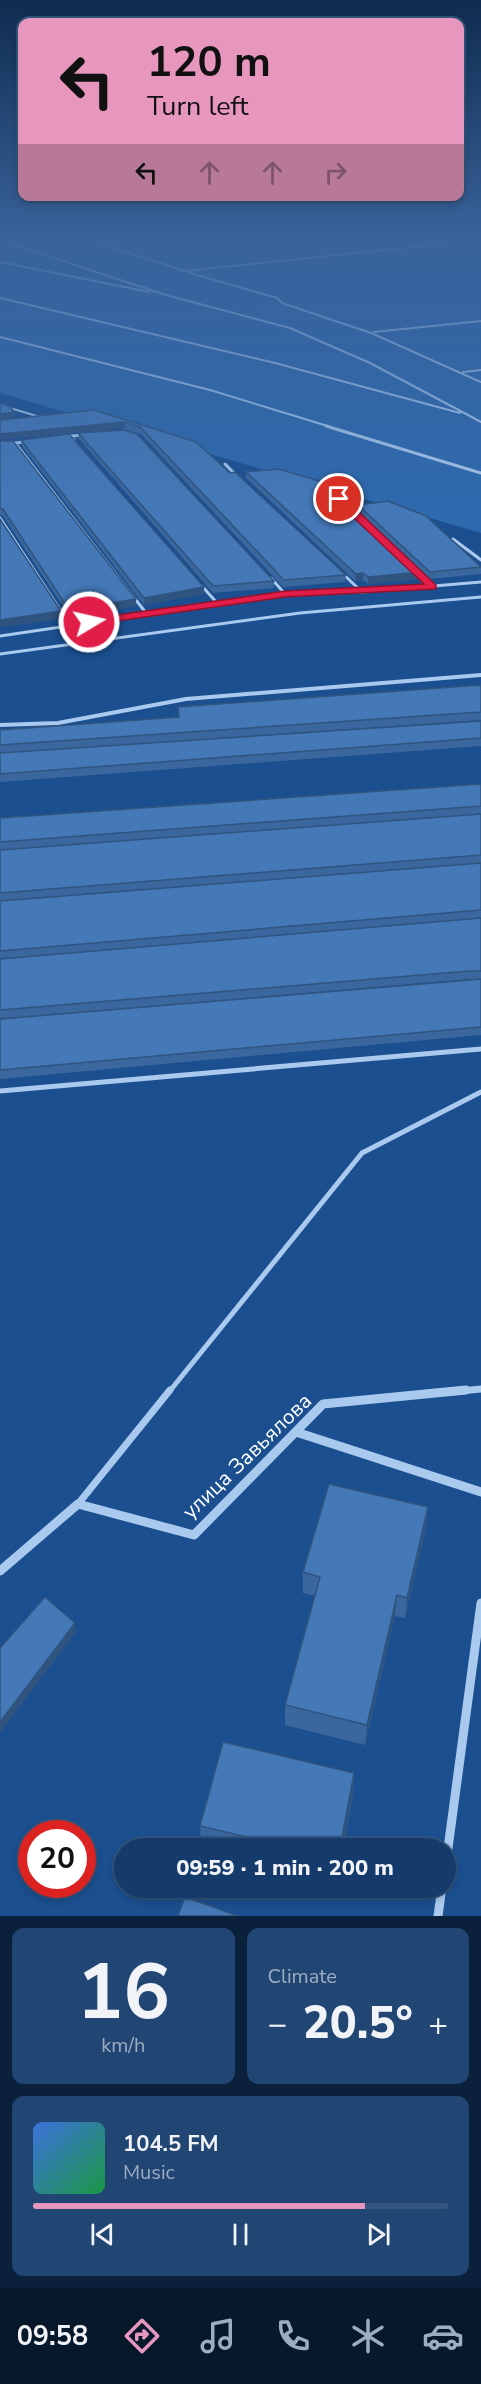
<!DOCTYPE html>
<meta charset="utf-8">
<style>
:root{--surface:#143b6b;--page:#214673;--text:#f1f3f6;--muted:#9dadc1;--line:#33557e;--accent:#e797bd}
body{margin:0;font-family:"Nunito Sans",sans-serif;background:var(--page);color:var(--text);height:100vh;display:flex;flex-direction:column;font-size:22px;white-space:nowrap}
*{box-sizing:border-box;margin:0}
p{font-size:20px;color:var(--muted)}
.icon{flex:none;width:33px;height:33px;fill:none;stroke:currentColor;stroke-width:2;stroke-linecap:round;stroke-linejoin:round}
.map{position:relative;height:1916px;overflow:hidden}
.details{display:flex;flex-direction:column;gap:12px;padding:12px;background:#0b203b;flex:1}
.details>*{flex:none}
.hud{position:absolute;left:18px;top:18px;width:446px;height:183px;border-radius:12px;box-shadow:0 3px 9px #0003,0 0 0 2px var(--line);background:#e797bd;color:#111;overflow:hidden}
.speed{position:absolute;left:18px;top:1820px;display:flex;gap:12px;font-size:30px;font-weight:700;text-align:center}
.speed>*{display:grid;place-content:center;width:78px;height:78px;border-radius:50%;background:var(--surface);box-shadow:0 3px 9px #0003,0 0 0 2px var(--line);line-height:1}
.speed .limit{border:9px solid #d22;background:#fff;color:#111}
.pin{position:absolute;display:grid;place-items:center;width:51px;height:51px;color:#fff;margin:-26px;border:3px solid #fff;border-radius:50%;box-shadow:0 2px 6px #0007}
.me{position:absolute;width:66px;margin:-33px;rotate:81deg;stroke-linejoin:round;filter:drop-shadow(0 0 4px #0008)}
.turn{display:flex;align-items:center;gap:21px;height:126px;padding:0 30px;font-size:27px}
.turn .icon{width:78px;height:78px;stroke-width:2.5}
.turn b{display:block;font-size:42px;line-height:51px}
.lanes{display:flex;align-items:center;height:57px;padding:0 30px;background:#0003;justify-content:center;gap:30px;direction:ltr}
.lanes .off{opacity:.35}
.big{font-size:45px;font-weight:800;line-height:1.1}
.details .card{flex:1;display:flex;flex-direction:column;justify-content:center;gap:9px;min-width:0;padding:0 21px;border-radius:12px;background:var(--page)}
.details .dial{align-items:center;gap:0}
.dial b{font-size:78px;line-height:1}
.song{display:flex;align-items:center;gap:18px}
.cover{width:72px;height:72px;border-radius:9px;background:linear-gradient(135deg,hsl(220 70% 55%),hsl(140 70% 35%))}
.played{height:6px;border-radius:3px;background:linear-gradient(90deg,var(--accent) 80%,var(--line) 80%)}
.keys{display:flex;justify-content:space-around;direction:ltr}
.heat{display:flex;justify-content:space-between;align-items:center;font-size:33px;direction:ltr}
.details .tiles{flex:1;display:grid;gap:12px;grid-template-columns:1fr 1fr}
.card:last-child{grid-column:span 2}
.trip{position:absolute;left:114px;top:1838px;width:342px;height:60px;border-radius:30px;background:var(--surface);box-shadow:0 3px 9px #0003,0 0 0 2px var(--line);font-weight:800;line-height:60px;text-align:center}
.tabs{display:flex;height:96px;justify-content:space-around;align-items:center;background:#08182b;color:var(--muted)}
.tabs .icon{width:42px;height:42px}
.tabs .selected{color:var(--accent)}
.tabs b{font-size:27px;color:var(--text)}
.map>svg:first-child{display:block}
.green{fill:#2e69ad}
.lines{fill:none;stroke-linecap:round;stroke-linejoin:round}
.service-far4{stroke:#a9c9ee;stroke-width:2}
.service-far3{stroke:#a9c9ee;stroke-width:3}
.service-far2{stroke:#a9c9ee;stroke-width:4}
.service-far1{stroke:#a9c9ee;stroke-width:5}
.service{stroke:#a9c9ee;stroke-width:7}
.minor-far1{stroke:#a9c9ee;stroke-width:7}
.minor{stroke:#a9c9ee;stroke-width:9}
.wall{fill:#3a679d}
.shaded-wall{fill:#305480}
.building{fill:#4478b7;stroke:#305480;stroke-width:1.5}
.route{fill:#e11d48;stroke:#92132f;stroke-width:1.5}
.labels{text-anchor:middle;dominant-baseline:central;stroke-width:6;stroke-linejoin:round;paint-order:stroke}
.near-street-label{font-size:21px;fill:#fff;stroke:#1b4f8f}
</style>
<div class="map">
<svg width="481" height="1916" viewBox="0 0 481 1916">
<rect width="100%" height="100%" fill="#1b4f8f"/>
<!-- green -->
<path class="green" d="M0 238H481V533L0 393Z"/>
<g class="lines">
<!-- service-far4 -->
<path class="service-far4" d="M78 238 111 247
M160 238 115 243 111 244V247L184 271 481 240
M0 240 166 295 290 328 370 363 470 416
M0 262 149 292
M187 272 277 298 282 303 371 333 481 382
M0 298 275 363 460 413
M374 332 481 321
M0 337 210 390 331 427
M463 372 481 370
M0 405 40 417
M468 415 481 422"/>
<!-- service-far3 -->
<path class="service-far3" d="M326 426 481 473
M74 440 71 436 85 435
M25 442 15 443 146 613
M225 464 237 476
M339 499 359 517
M0 518 70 625
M453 539 481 560
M417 572 433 587
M342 573 362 592
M271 578 285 594
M202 586 217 603
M0 636 285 594 362 592 481 582
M0 654 300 613 481 597"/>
<!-- service-far2 -->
<path class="service-far2" d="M0 725 58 723 186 699 481 675"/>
<!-- service-far1 -->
<path class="service-far1" d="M0 1091 481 1049
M169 1392 362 1153 481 1092"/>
<!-- service -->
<path class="service" d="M78 1504 170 1390"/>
<!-- minor-far1 -->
<path class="minor-far1" d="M451 1392 481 1389"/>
<!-- minor -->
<path class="minor" d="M296 1432 481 1492
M0 1571 78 1504 194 1535 323 1404 466 1390
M446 1863 481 1603
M438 1916 442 1887"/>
</g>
<!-- wall -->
<path class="wall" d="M94 410 196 442 230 473 346 575 345 582 283 587 140 433 125 428Z
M78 433 274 581V588L213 593 79 439Z
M21 440 204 587V594L144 605 22 446Z
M0 441 136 599V606L70 617 3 516 0 515Z
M246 472 420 572 419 579 368 584 363 580 355 581 246 478Z
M358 505 481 567V574L429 579 358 512Z
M481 685V720L0 753V730L179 718Z
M481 721V746L0 782V753Z
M481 784V1035L0 1079V1019L478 979H469L0 1019V818Z
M428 1507 426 1528 405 1618 395 1616 365 1745 285 1725V1705L315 1596 303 1593V1572Z
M354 1773 353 1796 343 1848H201L200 1826Z"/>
<!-- shaded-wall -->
<path class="shaded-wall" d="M14 412 15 418 0 420V414Z
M124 422 125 428 0 440V434Z
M420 572 419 579 368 584V577Z
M363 573V580L355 581 356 574Z
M204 587V594L144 605V598Z
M136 599V606L70 617 69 610Z
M61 611V619L0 627V620Z
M428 1507 426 1528 405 1618 407 1598Z
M397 1595 395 1616 365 1745 367 1725Z
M75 1623 76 1632 0 1733V1722Z
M354 1773 353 1796 343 1848H340Z"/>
<!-- building -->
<path class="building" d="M0 403 10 406 14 412 0 414Z
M94 410 196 442 230 473 235 472 346 575 284 580 140 427 124 422 0 434V420Z
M124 430 137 434 274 581 213 586 78 433Z
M69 434 204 587 144 598 21 440Z
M0 441H13L136 599 69 610 3 509 0 508Z
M279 469 319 481 420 572 368 577 363 573 356 574 246 472Z
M388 501 426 516 481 567 430 572 358 505Z
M0 519 61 611 0 620Z
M481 685V712L0 745V730L179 717 178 707Z
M481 721V738L0 774V753Z
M481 784V806L0 842V818Z
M481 814V855L0 893V850Z
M481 863V910L0 951V901Z
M481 918V971H469L0 1010V959Z
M481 979V1027L0 1070V1019L470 980Z
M329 1484 428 1507 407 1598 397 1595 367 1725 285 1705 320 1577 303 1572Z
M45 1597 75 1623 0 1722V1648Z
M223 1742 354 1773 340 1848H293L200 1826Z
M185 1897 238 1916H178Z"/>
<!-- sky -->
<linearGradient id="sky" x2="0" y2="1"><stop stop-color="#0f2b4f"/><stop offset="0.47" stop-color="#39639b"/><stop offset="1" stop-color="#39639b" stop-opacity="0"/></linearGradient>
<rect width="481" height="506" fill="url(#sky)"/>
<!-- route -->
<path class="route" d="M336 497H343L436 585V589L285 597 89 625 84 622 89 619 285 591 424 584 336 501Z"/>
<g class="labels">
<!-- near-street labels -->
<g class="near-street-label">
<text transform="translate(247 1456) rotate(-44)">улица Завьялова</text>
</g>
</g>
</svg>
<div class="speed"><div class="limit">20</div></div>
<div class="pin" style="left:339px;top:499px;background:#d93025"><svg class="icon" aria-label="arrive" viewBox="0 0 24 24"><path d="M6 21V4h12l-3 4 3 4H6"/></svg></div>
<svg class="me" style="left:89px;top:622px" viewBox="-20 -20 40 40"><circle r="17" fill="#e11d48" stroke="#fff" stroke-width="3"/><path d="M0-11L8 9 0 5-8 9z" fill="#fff"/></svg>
<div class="trip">09:59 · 1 min · 200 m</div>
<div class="hud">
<div class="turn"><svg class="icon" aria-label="left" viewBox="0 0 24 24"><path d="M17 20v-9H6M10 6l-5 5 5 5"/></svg><div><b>120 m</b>Turn left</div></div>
<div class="lanes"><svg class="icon" aria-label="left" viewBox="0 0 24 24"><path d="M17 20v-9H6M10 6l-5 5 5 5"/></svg><svg class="icon off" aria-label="ahead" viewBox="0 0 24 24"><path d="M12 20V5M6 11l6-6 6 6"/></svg><svg class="icon off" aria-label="ahead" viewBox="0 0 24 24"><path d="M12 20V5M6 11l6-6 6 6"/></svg><svg class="icon off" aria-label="right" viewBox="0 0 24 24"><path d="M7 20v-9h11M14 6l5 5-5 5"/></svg></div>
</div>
</div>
<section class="details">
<div class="tiles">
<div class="card dial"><b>16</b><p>km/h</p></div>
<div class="card"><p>Climate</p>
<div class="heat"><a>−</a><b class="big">20.5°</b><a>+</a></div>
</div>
<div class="card">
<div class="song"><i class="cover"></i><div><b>104.5 FM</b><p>Music</p></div></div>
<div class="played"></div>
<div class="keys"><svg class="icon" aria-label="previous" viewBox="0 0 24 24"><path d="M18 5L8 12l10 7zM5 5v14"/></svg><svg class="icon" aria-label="pause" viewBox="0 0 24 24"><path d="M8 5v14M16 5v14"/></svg><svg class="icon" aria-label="next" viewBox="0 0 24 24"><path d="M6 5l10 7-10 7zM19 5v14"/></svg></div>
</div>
</div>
</section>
<nav class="tabs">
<b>09:58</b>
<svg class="icon selected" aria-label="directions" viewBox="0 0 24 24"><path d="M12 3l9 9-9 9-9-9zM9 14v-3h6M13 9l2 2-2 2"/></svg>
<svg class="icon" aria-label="music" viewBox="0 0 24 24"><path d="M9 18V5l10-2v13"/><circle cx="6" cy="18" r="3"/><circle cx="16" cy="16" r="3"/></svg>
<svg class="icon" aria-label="phone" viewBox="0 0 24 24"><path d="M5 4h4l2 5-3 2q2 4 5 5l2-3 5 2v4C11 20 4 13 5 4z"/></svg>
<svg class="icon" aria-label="climate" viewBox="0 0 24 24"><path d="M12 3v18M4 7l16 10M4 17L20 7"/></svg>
<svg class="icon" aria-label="car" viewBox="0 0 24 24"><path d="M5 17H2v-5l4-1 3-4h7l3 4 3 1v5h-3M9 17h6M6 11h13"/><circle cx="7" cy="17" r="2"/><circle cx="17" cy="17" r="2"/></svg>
</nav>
